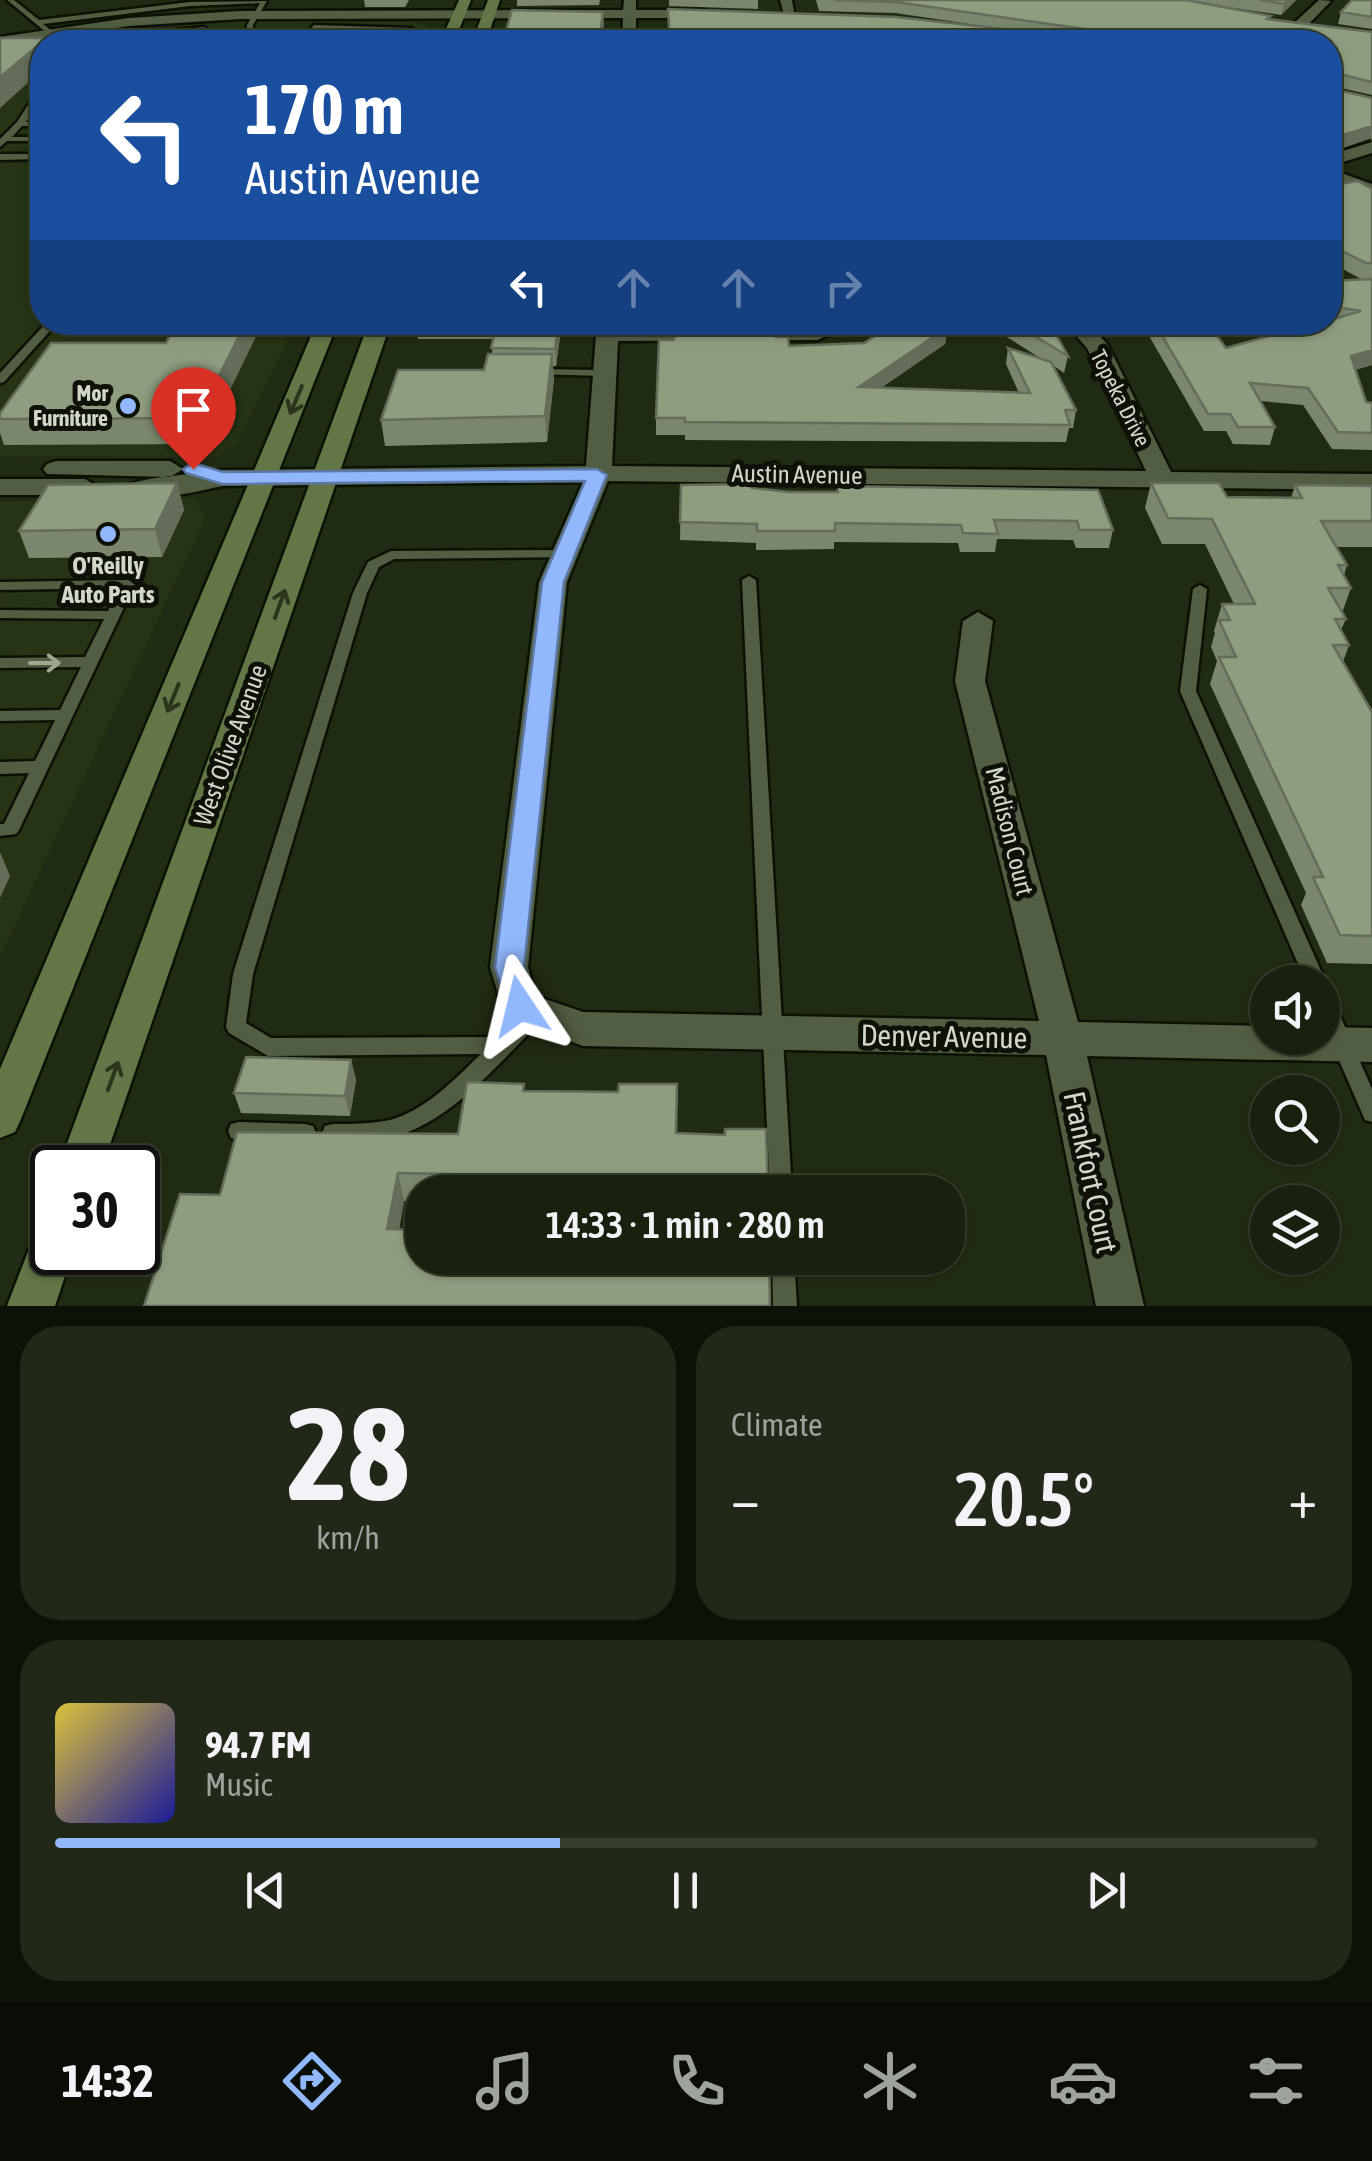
<!DOCTYPE html>
<meta charset="utf-8">
<style>
:root{--surface:#18200e;--page:#212817;--text:#f1f3f6;--muted:#9fa39e;--line:#363e2e;--accent:#91b8fd}
body{margin:0;font-family:"Asap Condensed",sans-serif;background:var(--page);color:var(--text);height:100vh;display:flex;flex-direction:column;font-size:38px;white-space:nowrap}
*{box-sizing:border-box;margin:0}
p{font-size:32px;color:var(--muted)}
.icon{flex:none;width:55px;height:55px;fill:none;stroke:currentColor;stroke-width:2;stroke-linecap:round;stroke-linejoin:round}
.map{position:relative;height:1306px;overflow:hidden}
.side{display:flex;flex-direction:column;gap:20px;padding:20px;background:#0d1208;flex:1}
.side>*{flex:none}
.guide{position:absolute;left:30px;top:30px;width:1312px;height:305px;border-radius:40px;box-shadow:0 2px 8px #0004,0 0 0 2px var(--line);background:#1a4fa0;color:#fff;overflow:hidden}
.tools{position:absolute;left:1250px;top:965px;display:grid;gap:20px}
.tools a{display:grid;place-items:center;width:90px;height:90px;border-radius:50%;background:var(--surface);box-shadow:0 2px 8px #0004,0 0 0 2px var(--line);font-size:50px}
.speed{position:absolute;left:30px;top:1145px;display:flex;gap:20px;font-size:50px;font-weight:700;text-align:center}
.speed>*{display:grid;place-content:center;width:130px;height:130px;border-radius:50%;background:var(--surface);box-shadow:0 2px 8px #0004,0 0 0 2px var(--line);line-height:1}
.speed .limit{border:5px solid #111;border-radius:15px;background:#fff;color:#111}
.pin{position:absolute;display:grid;place-items:center;width:85px;height:85px;color:#fff;margin:-102px -42px;border-radius:50% 50% 50% 0;rotate:-45deg;box-shadow:0 0 10px #0007}
.pin .icon{rotate:45deg}
.me{position:absolute;width:110px;margin:-55px;rotate:350deg;stroke-linejoin:round;filter:drop-shadow(0 0 8px #0008)}
.turn{display:flex;align-items:center;gap:35px;height:210px;padding:0 50px;font-size:45px}
.turn .icon{width:130px;height:130px;stroke-width:2.5}
.turn b{display:block;font-size:70px;line-height:85px}
.lanes{display:flex;align-items:center;height:95px;padding:0 50px;background:#0003;justify-content:center;gap:50px;direction:ltr}
.lanes .off{opacity:.35}
.big{font-size:75px;font-weight:600;line-height:1.1}
.side .tile{flex:1;display:flex;flex-direction:column;justify-content:center;gap:15px;min-width:0;padding:0 35px;border-radius:40px;background:var(--page)}
.side .dial{align-items:center;gap:0}
.dial b{font-size:130px;line-height:1}
.song{display:flex;align-items:center;gap:30px}
.cover{width:120px;height:120px;border-radius:15px;background:linear-gradient(135deg,hsl(50 70% 55%),hsl(240 70% 35%))}
.played{height:10px;border-radius:5px;background:linear-gradient(90deg,var(--accent) 40%,var(--line) 40%)}
.keys{display:flex;justify-content:space-around;direction:ltr}
.heat{display:flex;justify-content:space-between;align-items:center;font-size:55px;direction:ltr}
.side .tiles{flex:1;display:grid;gap:20px;grid-template-columns:1fr 1fr}
.tile:last-child{grid-column:span 2}
.trip{position:absolute;left:405px;top:1175px;width:560px;height:100px;border-radius:40px;background:var(--surface);box-shadow:0 2px 8px #0004,0 0 0 2px var(--line);font-weight:600;line-height:100px;text-align:center}
.menu{display:flex;height:160px;justify-content:space-around;align-items:center;background:#0a0d06;color:var(--muted)}
.menu .icon{width:70px;height:70px}
.menu .current{color:var(--accent)}
.menu b{font-size:45px;color:var(--text)}
.map>svg:first-child{display:block}
.built{fill:#263314}
.lines{fill:none;stroke-linecap:round;stroke-linejoin:round}
.lane-casing{stroke:#0a1300;stroke-width:5}
.street-casing{stroke:#0a1300;stroke-width:5}
.secondary-casing{stroke:#0a1300;stroke-width:5}
.lane{fill:#525e43;fill-rule:evenodd}
.street{fill:#525e43;fill-rule:evenodd}
.secondary{fill:#627647;fill-rule:evenodd}
.wall{fill:#7a866d}
.shaded-wall{fill:#636d59}
.building{fill:#8e9c7f;stroke:#636d59;stroke-width:2.5}
.oneway{stroke:#2b341d}
.oneway2{stroke:#9ea793}
.route{fill:#91b8fd;stroke:#5e78a4;stroke-width:2.5}
.poi-dot{fill:#91b8fd;stroke:#0d1107;stroke-width:4}
.labels{text-anchor:middle;dominant-baseline:central;stroke-width:10;stroke-linejoin:round;paint-order:stroke}
.far-poi-label{font-size:22px;font-weight:bold;fill:#d1d8c9;stroke:#0d1107;text-anchor:end}
.far-street-label{font-size:22px;fill:#d1d8c9;stroke:#0d1107}
.street-label{font-size:25px;fill:#d1d8c9;stroke:#0d1107}
.poi-label{font-size:25px;font-weight:bold;fill:#d1d8c9;stroke:#0d1107}
.near-street-label{font-size:30px;fill:#d1d8c9;stroke:#0d1107}
</style>
<div class="map">
<svg width="1372" height="1306" viewBox="0 0 1372 1306">
<rect width="100%" height="100%" fill="#202b13"/>
<!-- built -->
<path class="built" d="M217 21 415 22 434 29 427 42H49Z
M42 44V322L296 323 236 444 215 457 0 456V52Z
M195 498 206 517 0 957V502Z"/>
<g class="lines">
<!-- lane casing -->
<g class="lane-casing">
<path id="lane" d="M7 0H14L39 20 190 2 267 1 253 25 251 42H244L247 25 260 3 190 6 43 24 66 42H58Z
M314 25 411 28 414 30 402 42H374L377 40 398 39 405 32 316 29 305 42H299Z
M204 27 207 29 210 42H204L201 31 113 40 114 42H108L106 38Z
M39 88H42V95L26 122H42V126H22L12 137H42V141H7L0 147V139L17 122Z
M0 154H42V159L0 160Z
M47 322H58L4 382 0 383V373Z
M533 369 604 370 610 373 604 376 529 374 527 372Z
M562 550 569 554 567 557 394 559 379 567 367 593 253 974 246 1023 271 1038 499 1037C511 1025 526 1002 544 1007L547 1013 544 1019C492 1068 441 1138 364 1142 351 1143 337 1144 325 1140L322 1133 325 1126 333 1124C352 1124 371 1124 390 1120 425 1111 456 1078 481 1054L268 1056 229 1033 226 1027 233 974 353 593 368 562 391 551Z
M749 576 756 580 792 1192H770L742 580Z
M128 580 135 584 19 830 16 834 0 836V824H4L29 773 0 774V762L35 761 55 720 0 721V711L60 710 81 667 0 668V658L85 657 104 619 0 618V610L108 611 119 588 0 590V582Z
M1200 585 1207 589 1196 691 1326 982 1322 988V982H1306L1180 691 1193 589Z
M1322 989 1329 991 1332 997 1372 1089V1122L1365 1120 1322 1021Z
M239 1122 305 1124 313 1126 316 1133 313 1140 305 1142 239 1140 231 1138 228 1131 231 1124Z
M772 1258H794L797 1306H773Z"/>
</g>
<!-- street casing -->
<g class="street-casing">
<path id="street" d="M624 0H636V10H705L712 14 705 18H636V42H622L623 18 240 19 129 26 0 45V37L129 18 240 11 623 10Z
M780 0H792L795 18H785Z
M1319 0 1331 1 1303 30H1293V24Z
M1372 142V153L1330 166V155Z
M1330 169 1372 184V195L1330 180Z
M597 322H619L618 328H818L829 334 818 340 618 341 612 466 1146 471 1087 348 1064 322H1087L1108 345 1171 472 1372 474V490L608 481 567 582 528 967 536 996 583 1012 1039 1021 955 681 963 621 978 612 993 621 985 681 1078 1022 1268 1026V1038H1322V1027L1372 1028V1062L1087 1056 1144 1306H1096L1046 1055 583 1046 505 1017 490 967 539 582 583 482 222 486C198 491 146 506 128 486 136 477 203 474 222 470L586 466Z
M56 461H170L183 469 170 477 47 474 43 469 47 464Z
M0 479H85L98 487 85 495H0Z"/>
</g>
<!-- secondary casing -->
<g class="secondary-casing">
<path id="secondary" d="M459 0H471L454 42H440Z
M488 0H500L486 42H472Z
M317 322H338L21 1119 15 1132 0 1138V1069Z
M369 322H391L102 1168H58Z
M52 1224V1252H73L55 1306H7L36 1231Z"/>
</g>
<!-- lane -->
<use href="#lane" class="lane"/>
<!-- street -->
<use href="#street" class="street"/>
<!-- secondary -->
<use href="#secondary" class="secondary"/>
</g>
<!-- wall -->
<path class="wall" d="M364 0H409L405 7H365Z
M517 0H600L599 5 517 6Z
M669 0H758V9L669 6Z
M816 0H1296L1281 15 1202 3 1271 16 1270 19 1372 32V95L1332 86 1333 89 1372 98V142L1371 138 1331 152 1330 166 1337 184 1372 189V365L1355 370 1366 402 1372 403V450L1332 449 1303 405 1260 401 1275 427 1270 445 1233 444 1226 431H1204L1141 322H1207L1226 348 1330 322V281L1361 279 1330 262V42H670L668 9 990 27 895 13 819 11Z
M1372 0V29L1338 24 1341 12Z
M177 322 204 444 4 445 0 433V413L166 343Z
M416 322H562L556 366H553L554 379 547 442 385 446 381 420 484 370 492 354 493 339H418Z
M682 322H771V324H682Z
M983 322H1049L1068 356 1064 373 1054 366 1076 410 1073 428H1069L1066 442 685 440V435H656V418L776 337 789 346 864 343 948 327 945 344 881 388 1019 393 1006 364 1008 348 1040 358Z
M177 483 184 510 162 557 29 558 19 531Z
M1151 483 1227 497 1291 498 1295 485 1372 486V547H1336L1347 565 1344 575 1351 588 1342 613 1346 619 1341 630 1349 645 1343 662 1372 712V964L1327 963 1301 905 1306 893 1210 684 1217 661 1211 647 1215 633 1214 631 1222 604H1234L1205 544H1162L1145 508Z
M681 485 789 492H837V486L1098 490 1113 530 1109 548H1076L1073 540 997 539 995 552H960L958 543 834 542V549L756 550V543L680 540Z
M351 1060 356 1080 350 1116 241 1113 234 1093Z
M524 1084V1091L677 1133 768 1192H422V1201H404L399 1230 220 1195 458 1134Z"/>
<!-- shaded-wall -->
<path class="shaded-wall" d="M1287 0H1296L1281 15 1284 4Z
M603 12 604 24 601 42H599Z
M47 38 48 42H42V70L0 108V77Z
M1372 126 1371 138 1330 152 1331 139Z
M246 322H263L204 444 198 418Z
M559 322H562L556 366 555 349Z
M948 327 945 344 857 404 859 387Z
M1372 350V365L1345 372 1351 356Z
M552 354 554 379 547 442 545 416Z
M177 483 184 510 162 557 155 529Z
M0 852 10 876 0 898Z
M351 1060 356 1080 350 1116 345 1096Z
M398 1173 404 1201 393 1256 387 1229Z"/>
<!-- building -->
<path class="building" d="M834 0H1186L1271 16 1267 19 1372 32V82L1331 72 1333 89 1372 98V126L1331 139 1330 166 1341 172 1334 185 1358 181 1372 189V263H1366L1330 245V42H670L668 9 896 17 1049 34 1092 30 896 2Z
M1260 0H1287L1284 4Z
M1352 0H1372V17L1341 12Z
M512 10 603 12 599 42H503Z
M356 33H401L396 42H350Z
M0 38H47L0 77Z
M1372 279V350L1351 356 1366 402 1372 403V433L1338 432 1308 388 1250 383 1275 427H1238L1230 414H1208L1154 322H1207L1226 348 1320 322H1330V320L1361 311 1330 306V281Z
M177 322H246L198 418 0 419V413L51 343H166Z
M497 322H559L555 349 491 348Z
M897 322H933L948 327 859 387 1030 393 1008 348 1051 362 1076 410H1065L1070 425 685 422V418H656L659 340H674V335H683L682 328 774 327 776 337H788L789 346 864 343Z
M1011 322H1049L1068 356Z
M488 354H552L545 416 381 420 398 370H484Z
M177 483 155 529 19 531 48 485Z
M1151 483H1219L1227 497 1302 498 1295 485 1372 486V521H1321L1347 565H1338L1351 588H1328L1346 619H1335L1349 645H1333L1372 712V936L1340 935 1313 877H1323L1219 657H1236L1219 620H1230L1222 604H1255L1212 519 1168 518Z
M752 484V488L789 492H838L837 486 1098 490 1113 530H1080L1077 521 994 520 998 534 963 533 961 525 835 523V531H757V524L680 522 681 485Z
M246 1057 351 1060 345 1096 234 1093Z
M467 1082 524 1084 523 1091 618 1092 619 1084H677L676 1133 725 1135V1129H766L768 1192H567L568 1185 512 1184V1192H448L451 1174 398 1173 387 1229 422 1230V1258H769L770 1306H144L180 1194 220 1195 237 1132 458 1134Z"/>
<!-- one-way arrows -->
<defs><path id="oneway-shaft" d="M-6 0H5M1.5-3L5.5 0L1.5 3" fill="none" stroke-width="1.6" stroke-linecap="round" stroke-linejoin="round" transform="scale(2.5)"/></defs>
<g class="oneway">
<use href="#oneway-shaft" transform="translate(296 400) rotate(113)"/>
<use href="#oneway-shaft" transform="translate(280 604) rotate(-70)"/>
<use href="#oneway-shaft" transform="translate(173 698) rotate(112)"/>
<use href="#oneway-shaft" transform="translate(113 1076) rotate(-70)"/>
</g>
<use class="oneway2" href="#oneway-shaft" transform="translate(45 663)"/>
<!-- route -->
<path class="route" d="M193 463 223 472 597 469 607 475 564 582 524 967 534 1006 530 1015 520 1018 509 1015 495 967 542 582 585 481 222 484 186 473 183 469Z"/>
<!-- markers -->
<g class="poi-dot">
<circle cx="128" cy="406" r="10"/>
<circle cx="108" cy="534" r="10"/>
</g>
<g class="labels">
<!-- far-poi labels -->
<g class="far-poi-label">
<text x="108" y="393">Mor<tspan x="108" dy="25">Furniture</tspan></text>
</g>
<!-- far-street labels -->
<g class="far-street-label">
<text transform="translate(1121 398) rotate(63)">Topeka Drive</text>
</g>
<!-- street labels -->
<g class="street-label">
<text transform="translate(797 474) rotate(1)">Austin Avenue</text>
<text transform="translate(230 745) rotate(-70)">West Olive Avenue</text>
<text transform="translate(1010 831) rotate(76)">Madison Court</text>
</g>
<!-- poi labels -->
<g class="poi-label">
<text x="108" y="565">O'Reilly<tspan x="108" dy="29">Auto Parts</tspan></text>
</g>
<!-- near-street labels -->
<g class="near-street-label">
<text transform="translate(944 1036) rotate(1)">Denver Avenue</text>
<text transform="translate(1091 1172) rotate(78)">Frankfort Court</text>
</g>
</g>
</svg>
<div class="tools">
<a><svg class="icon" aria-label="sound" viewBox="0 0 24 24"><path d="M4 9h4l5-4v14l-5-4H4zM17 9q2 3 0 6"/></svg></a>
<a><svg class="icon" aria-label="search" viewBox="0 0 24 24"><circle cx="10" cy="10" r="6"/><path d="M15 15l6 6"/></svg></a>
<a><svg class="icon" aria-label="layers" viewBox="0 0 24 24"><path d="M12 4l9 5-9 5-9-5zM3 14l9 5 9-5"/></svg></a>
</div>
<div class="speed"><div class="limit">30</div></div>
<div class="pin" style="left:193px;top:469px;background:#d93025"><svg class="icon" aria-label="arrive" viewBox="0 0 24 24"><path d="M6 21V4h12l-3 4 3 4H6"/></svg></div>
<svg class="me" style="left:520px;top:1006px" viewBox="-20 -20 40 40"><path d="M0-17L14 15 0 8-14 15z" fill="#91b8fd" stroke="#fff" stroke-width="4"/></svg>
<div class="trip">14:33 · 1 min · 280 m</div>
<div class="guide">
<div class="turn"><svg class="icon" aria-label="left" viewBox="0 0 24 24"><path d="M17 20v-9H6M10 6l-5 5 5 5"/></svg><div><b>170 m</b>Austin Avenue</div></div>
<div class="lanes"><svg class="icon" aria-label="left" viewBox="0 0 24 24"><path d="M17 20v-9H6M10 6l-5 5 5 5"/></svg><svg class="icon off" aria-label="ahead" viewBox="0 0 24 24"><path d="M12 20V5M6 11l6-6 6 6"/></svg><svg class="icon off" aria-label="ahead" viewBox="0 0 24 24"><path d="M12 20V5M6 11l6-6 6 6"/></svg><svg class="icon off" aria-label="right" viewBox="0 0 24 24"><path d="M7 20v-9h11M14 6l5 5-5 5"/></svg></div>
</div>
</div>
<section class="side">
<div class="tiles">
<div class="tile dial"><b>28</b><p>km/h</p></div>
<div class="tile"><p>Climate</p>
<div class="heat"><a>−</a><b class="big">20.5°</b><a>+</a></div>
</div>
<div class="tile">
<div class="song"><i class="cover"></i><div><b>94.7 FM</b><p>Music</p></div></div>
<div class="played"></div>
<div class="keys"><svg class="icon" aria-label="previous" viewBox="0 0 24 24"><path d="M18 5L8 12l10 7zM5 5v14"/></svg><svg class="icon" aria-label="pause" viewBox="0 0 24 24"><path d="M8 5v14M16 5v14"/></svg><svg class="icon" aria-label="next" viewBox="0 0 24 24"><path d="M6 5l10 7-10 7zM19 5v14"/></svg></div>
</div>
</div>
</section>
<nav class="menu">
<b>14:32</b>
<svg class="icon current" aria-label="directions" viewBox="0 0 24 24"><path d="M12 3l9 9-9 9-9-9zM9 14v-3h6M13 9l2 2-2 2"/></svg>
<svg class="icon" aria-label="music" viewBox="0 0 24 24"><path d="M9 18V5l10-2v13"/><circle cx="6" cy="18" r="3"/><circle cx="16" cy="16" r="3"/></svg>
<svg class="icon" aria-label="phone" viewBox="0 0 24 24"><path d="M5 4h4l2 5-3 2q2 4 5 5l2-3 5 2v4C11 20 4 13 5 4z"/></svg>
<svg class="icon" aria-label="climate" viewBox="0 0 24 24"><path d="M12 3v18M4 7l16 10M4 17L20 7"/></svg>
<svg class="icon" aria-label="car" viewBox="0 0 24 24"><path d="M5 17H2v-5l4-1 3-4h7l3 4 3 1v5h-3M9 17h6M6 11h13"/><circle cx="7" cy="17" r="2"/><circle cx="17" cy="17" r="2"/></svg>
<svg class="icon" aria-label="filters" viewBox="0 0 24 24"><path d="M4 7h16M4 17h16"/><circle cx="9" cy="7" r="2"/><circle cx="15" cy="17" r="2"/></svg>
</nav>
